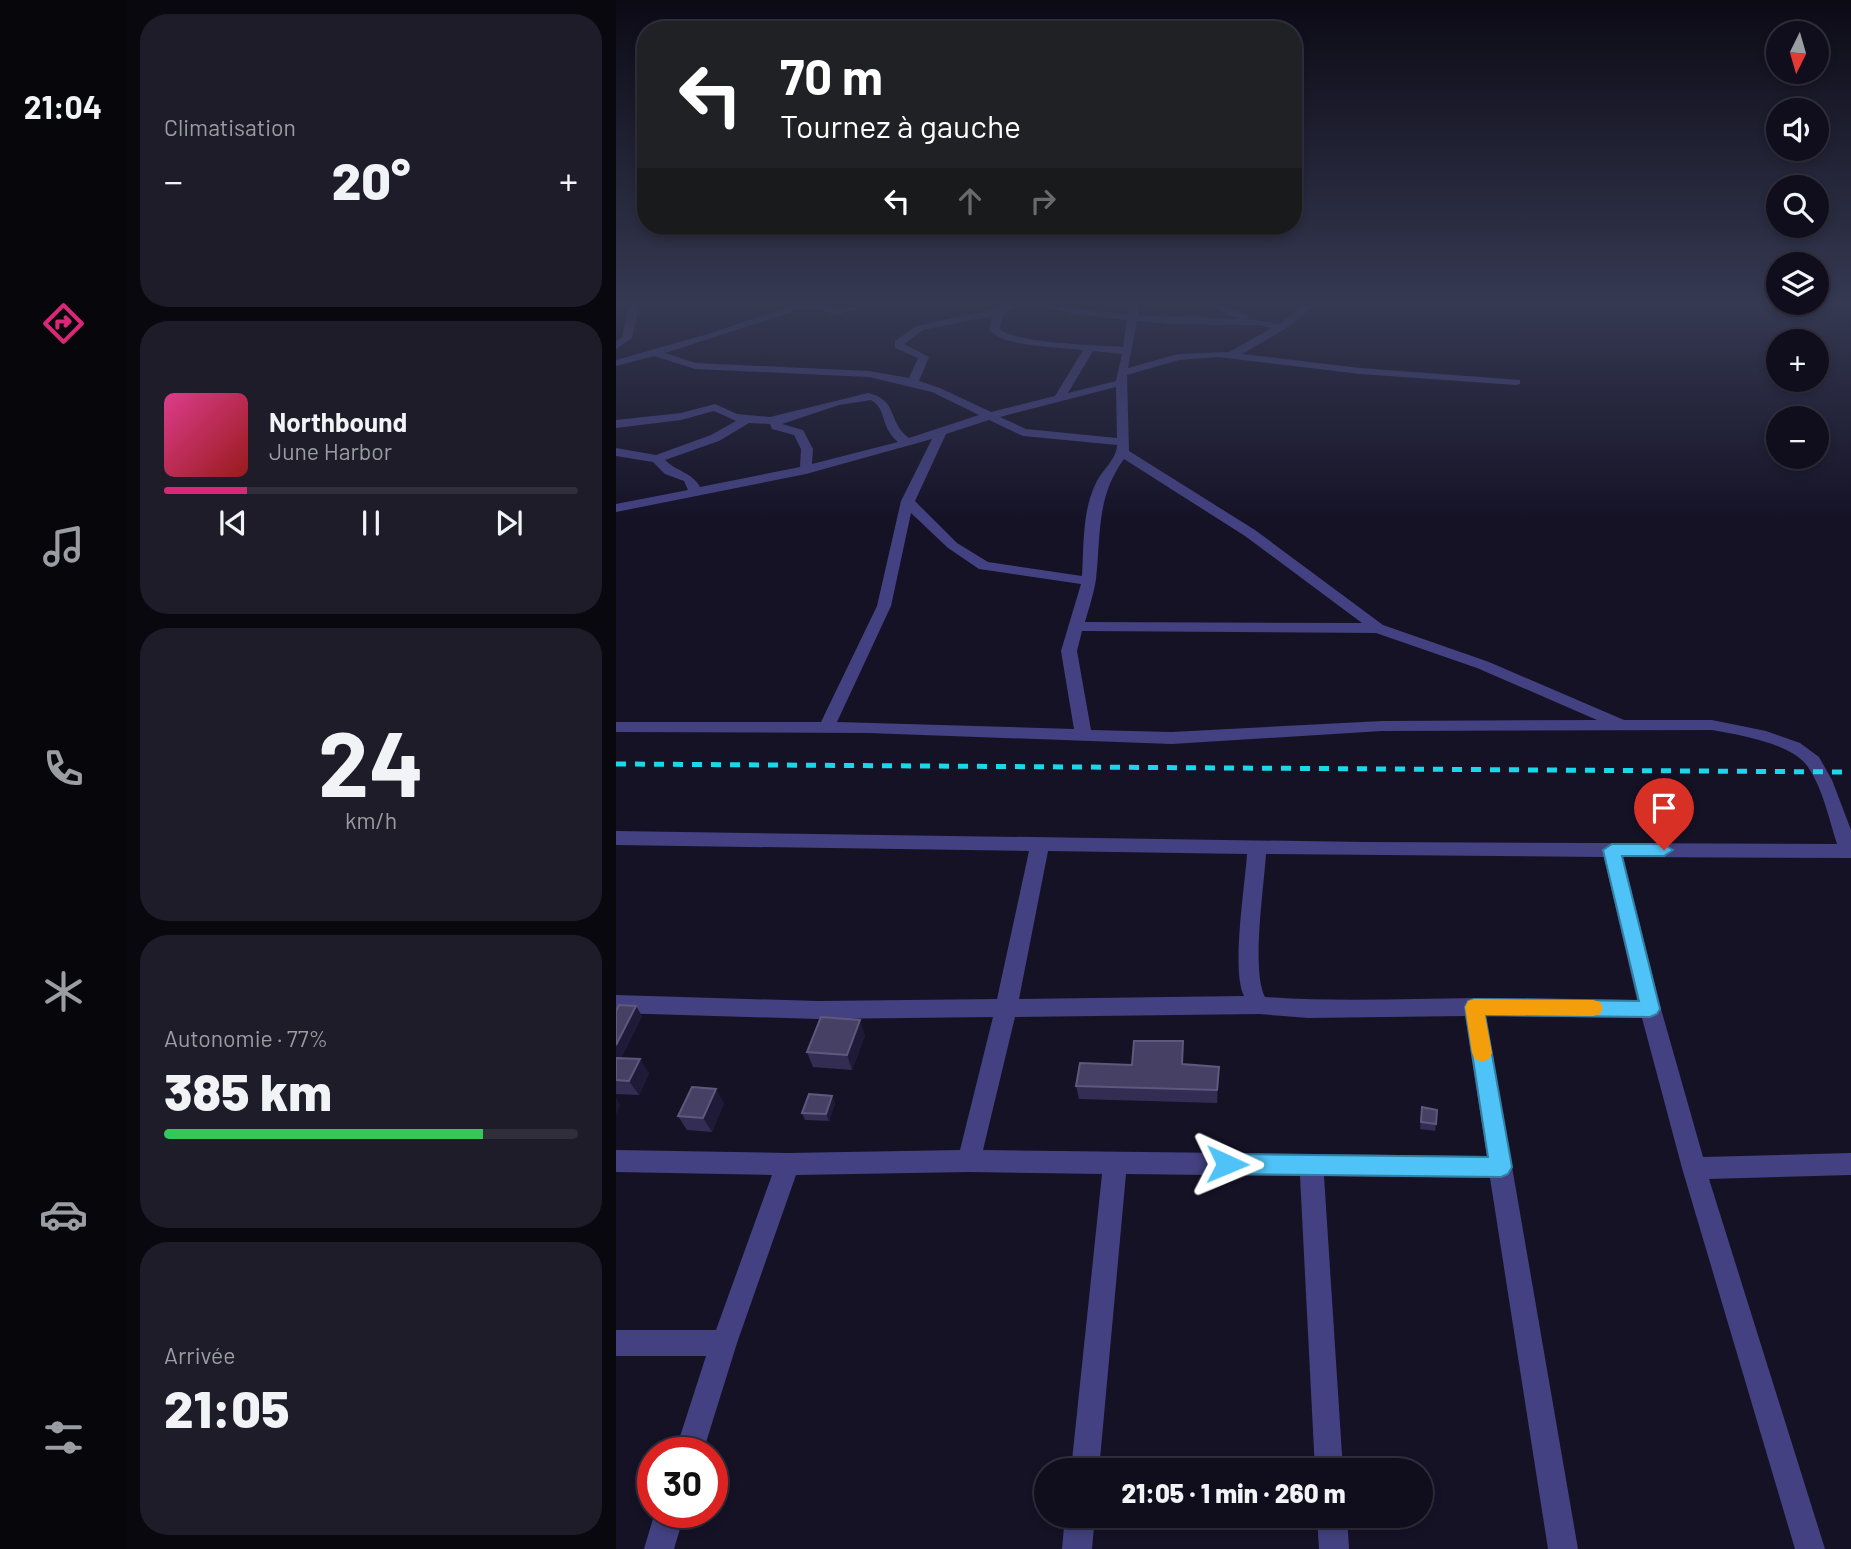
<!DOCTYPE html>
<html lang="fr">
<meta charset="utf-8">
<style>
:root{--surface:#100e1c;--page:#1e1c29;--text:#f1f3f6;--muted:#9c9ca3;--line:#302e3b;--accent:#db2777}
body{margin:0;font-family:Barlow,sans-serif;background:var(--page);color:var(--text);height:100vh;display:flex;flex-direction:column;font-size:26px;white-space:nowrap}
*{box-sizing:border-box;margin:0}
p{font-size:23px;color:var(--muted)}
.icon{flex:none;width:38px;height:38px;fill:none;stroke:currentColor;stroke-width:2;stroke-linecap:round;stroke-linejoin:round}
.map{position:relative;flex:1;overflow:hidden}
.details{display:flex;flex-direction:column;gap:14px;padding:14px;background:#09080f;width:490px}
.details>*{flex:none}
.top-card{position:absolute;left:21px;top:21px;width:665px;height:214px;border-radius:28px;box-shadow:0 4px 10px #0003,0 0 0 2px var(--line);background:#202124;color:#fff;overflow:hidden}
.needle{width:46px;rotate:185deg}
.fabs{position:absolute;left:1150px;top:21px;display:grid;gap:14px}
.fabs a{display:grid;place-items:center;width:63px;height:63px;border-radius:50%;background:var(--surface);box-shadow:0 4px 10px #0003,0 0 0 2px var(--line);font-size:35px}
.speed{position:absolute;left:21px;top:1437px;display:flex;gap:14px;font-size:35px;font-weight:700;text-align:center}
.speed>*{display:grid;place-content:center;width:91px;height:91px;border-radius:50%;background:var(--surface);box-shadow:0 4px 10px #0003,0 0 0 2px var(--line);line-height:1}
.speed .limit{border:10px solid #d22;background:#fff;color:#111}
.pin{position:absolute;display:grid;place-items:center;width:60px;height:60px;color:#fff;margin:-72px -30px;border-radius:50% 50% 50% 0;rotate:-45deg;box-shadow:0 0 7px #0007}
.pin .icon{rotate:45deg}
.me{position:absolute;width:77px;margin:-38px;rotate:91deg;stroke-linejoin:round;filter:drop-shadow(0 0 5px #0008)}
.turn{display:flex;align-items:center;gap:24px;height:147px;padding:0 28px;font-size:32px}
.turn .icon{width:91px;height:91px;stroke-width:2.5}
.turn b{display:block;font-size:49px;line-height:60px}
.lanes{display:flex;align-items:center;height:66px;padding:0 28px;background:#0003;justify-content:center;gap:35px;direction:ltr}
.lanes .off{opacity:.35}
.big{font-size:52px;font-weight:800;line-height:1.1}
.details .widget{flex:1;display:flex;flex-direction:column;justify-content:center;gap:10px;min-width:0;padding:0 24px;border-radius:28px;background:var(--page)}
.details .dial{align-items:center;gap:0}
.dial b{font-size:91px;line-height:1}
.song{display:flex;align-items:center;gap:21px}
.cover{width:84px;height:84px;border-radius:10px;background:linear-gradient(135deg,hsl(330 70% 55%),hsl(0 70% 35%))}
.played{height:7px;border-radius:4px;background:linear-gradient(90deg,var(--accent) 20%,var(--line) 20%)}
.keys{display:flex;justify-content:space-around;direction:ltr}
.heat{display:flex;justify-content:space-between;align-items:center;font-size:38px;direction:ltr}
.charge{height:10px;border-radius:5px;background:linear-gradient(90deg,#34c759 77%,var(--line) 0)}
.trip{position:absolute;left:418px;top:1458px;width:399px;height:70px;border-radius:35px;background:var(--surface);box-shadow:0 4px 10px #0003,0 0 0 2px var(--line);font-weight:800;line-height:70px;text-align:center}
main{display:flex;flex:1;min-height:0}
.tab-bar{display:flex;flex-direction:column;width:126px;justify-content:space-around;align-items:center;background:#06060b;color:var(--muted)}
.tab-bar .icon{width:49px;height:49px}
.tab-bar .on{color:var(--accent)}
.tab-bar b{font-size:32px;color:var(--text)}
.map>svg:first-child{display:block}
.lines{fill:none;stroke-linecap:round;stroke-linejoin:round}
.street{fill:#434181;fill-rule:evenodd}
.rail{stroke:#18d8ea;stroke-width:5;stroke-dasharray:10 9;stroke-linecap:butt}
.wall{fill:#342d53}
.shaded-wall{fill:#201a39}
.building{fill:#464065;stroke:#5e587d;stroke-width:2}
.route{fill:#4fc3f7;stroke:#337fa1;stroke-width:2}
.slow{fill:#f59e0b}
</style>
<main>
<nav class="tab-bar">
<b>21:04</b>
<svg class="icon on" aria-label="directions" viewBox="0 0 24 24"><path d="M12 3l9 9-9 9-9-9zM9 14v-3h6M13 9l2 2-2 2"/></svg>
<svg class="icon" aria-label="music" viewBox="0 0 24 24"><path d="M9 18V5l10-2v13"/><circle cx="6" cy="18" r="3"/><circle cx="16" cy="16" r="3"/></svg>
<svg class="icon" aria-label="phone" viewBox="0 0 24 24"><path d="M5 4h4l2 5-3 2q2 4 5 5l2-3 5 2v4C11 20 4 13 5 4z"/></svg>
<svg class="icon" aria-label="climate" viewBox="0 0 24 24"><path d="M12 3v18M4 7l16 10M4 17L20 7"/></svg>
<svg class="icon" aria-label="car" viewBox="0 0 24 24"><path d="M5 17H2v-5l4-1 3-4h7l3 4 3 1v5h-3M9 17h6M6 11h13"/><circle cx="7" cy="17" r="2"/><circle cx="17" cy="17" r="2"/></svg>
<svg class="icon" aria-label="filters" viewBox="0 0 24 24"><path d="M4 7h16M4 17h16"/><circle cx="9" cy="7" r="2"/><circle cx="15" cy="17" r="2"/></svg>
</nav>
<section class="details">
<div class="widget"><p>Climatisation</p>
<div class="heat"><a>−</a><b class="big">20°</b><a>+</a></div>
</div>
<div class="widget">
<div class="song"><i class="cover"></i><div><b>Northbound</b><p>June Harbor</p></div></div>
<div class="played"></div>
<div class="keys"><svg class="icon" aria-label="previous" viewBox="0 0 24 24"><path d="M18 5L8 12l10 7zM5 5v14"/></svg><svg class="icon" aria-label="pause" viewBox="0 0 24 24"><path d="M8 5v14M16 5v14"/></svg><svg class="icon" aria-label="next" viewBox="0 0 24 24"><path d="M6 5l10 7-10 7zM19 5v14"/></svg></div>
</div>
<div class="widget dial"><b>24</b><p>km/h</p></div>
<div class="widget"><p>Autonomie · 77%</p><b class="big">385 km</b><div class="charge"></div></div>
<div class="widget"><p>Arrivée</p><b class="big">21:05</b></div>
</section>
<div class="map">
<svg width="1235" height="1549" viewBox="0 0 1235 1549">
<rect width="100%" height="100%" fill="#151226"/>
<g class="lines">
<!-- street -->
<path class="street" d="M13 305H23L16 338 0 349V341L6 337Z
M178 305H206L221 309 252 305 221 315 191 307 49 353 80 363 253 371 293 378 302 358 279 348V341L300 326 381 309 386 305H400L388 314 383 329C404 344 479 345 507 347L511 320 456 314 427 305 512 314 513 305H523L522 315 623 319 590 305H605L632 315V319L663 324 688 305H700L669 329 626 354 744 368 904 380V384L900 385 744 374 602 357 563 360 511 375 513 451 639 530 767 625 873 662 1008 720H1096L1150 731 1184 743 1203 757 1216 780 1235 830V858L1007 857 1045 1009 1087 1157 1235 1153V1175L1093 1179 1209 1549H1179L1066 1168 1026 1018 870 1016 962 1549H932L874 1178 708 1176 727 1470H699L684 1176 510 1174 483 1470H455L486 1174 353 1172 180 1175 121 1343 87 1452H59L90 1356H0V1330H100L156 1175 0 1172V1150L172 1153 344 1150 377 1017 202 1019 0 1013V995L202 1001 381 999 413 851 0 845V831L749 842 1221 844C1213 819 1207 789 1192 767 1176 743 1123 735 1096 730L766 731 556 744 252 733 0 732V722H205L261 606 285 501 316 439 190 474 0 512V504L72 490 68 481 49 474 37 462 0 456V448L40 455 95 435 120 421 98 411 65 420 0 428V420L65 413 99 404 121 414 154 417 252 393C283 400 271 422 293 438L363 415 316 392 253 377 79 369 38 356 0 366V360L92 334ZM376 316 373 330C391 348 442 347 467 350L439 396 375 412 324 388 303 381 313 357 288 344 307 330ZM521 321 553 324 642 325 656 328 613 352 562 354 512 368ZM477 351 506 354 500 381 452 393ZM500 387 501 438 410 429 384 417ZM255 400C272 410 263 426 282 442L196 464 197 449 187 430 166 424 223 405ZM373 420 407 436 501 445C501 459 486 470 480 483 466 511 468 545 466 576L372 562 341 543 299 501 330 434ZM133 423 154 424 156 429 178 435 185 449 184 467 84 487C76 472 61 472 49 460L103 441ZM508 459 629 536 746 623 469 622C473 608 478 593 480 579 485 535 480 497 508 459ZM295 513 332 548 363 569 465 584 445 651 458 729 221 722 275 606ZM466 631 760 633 861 668 981 720 766 721 556 732 475 730 461 651ZM432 851 631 854C629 886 615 971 628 996L403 999ZM650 854 988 857 1021 1000C967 999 913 998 859 998 789 999 720 1002 649 997 635 971 648 887 650 854ZM643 1014 692 1018 849 1016 871 1156 367 1150 399 1017Z
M39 1512H69L58 1549H28Z
M449 1516H479L476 1549H446Z
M701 1516H731L733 1549H703Z"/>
<!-- rail -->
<path class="rail" d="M0 764 1235 772"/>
</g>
<!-- wall -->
<path class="wall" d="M0 1011 26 1016 5 1058 33 1073 23 1095 0 1094Z
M249 1035 236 1070 197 1067 191 1052Z
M567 1041V1065L603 1080 601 1103 463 1099 460 1086 516 1065Z
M216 1096 219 1103 213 1121 189 1120 186 1113Z
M108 1103 96 1132 71 1130 62 1116Z
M806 1107 820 1124 819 1131 804 1129Z"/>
<!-- shaded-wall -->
<path class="shaded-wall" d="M20 1006 26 1016 0 1069V1045Z
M244 1020 249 1035 236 1070 231 1055Z
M24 1059 33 1073 23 1095 13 1081Z
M603 1067V1080L601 1103V1090Z
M100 1089 108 1103 96 1132 87 1118Z
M216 1096 219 1103 213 1121 210 1114Z
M0 1098 4 1105 0 1115Z"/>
<!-- building -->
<path class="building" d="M3 1005 20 1006 0 1045V1011Z
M205 1017 244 1020 231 1055 191 1052Z
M518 1041H567L566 1064 603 1067 601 1090 460 1086 464 1063 516 1065Z
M0 1058 24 1059 13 1081 0 1080Z
M76 1087 100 1089 87 1118 62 1116Z
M193 1094 216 1096 210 1114 186 1113Z
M806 1107 821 1110 820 1124 805 1122Z"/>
<!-- sky -->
<linearGradient id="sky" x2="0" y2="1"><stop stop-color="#0c0a15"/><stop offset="0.58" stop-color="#353952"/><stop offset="1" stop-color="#353952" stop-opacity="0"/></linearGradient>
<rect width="1235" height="522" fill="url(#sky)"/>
<!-- route -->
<path class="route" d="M996 844H1048L1057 850 1048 856H1006L1044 1009 1041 1014 1034 1017 869 1015 896 1167 892 1174 885 1177 611 1174 603 1171 600 1164 603 1157 611 1154 872 1157 849 1007 852 1001 858 999 1023 1001 987 850Z"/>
<!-- slow -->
<path class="slow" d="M858 999 977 1000 984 1002 987 1008 984 1014 977 1016 869 1015 876 1053 873 1059 866 1062 859 1059 856 1053 849 1007 852 1001Z"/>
</svg>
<div class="fabs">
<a><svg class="needle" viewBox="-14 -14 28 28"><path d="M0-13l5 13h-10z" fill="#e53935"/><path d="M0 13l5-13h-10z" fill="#9c9ca3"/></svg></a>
<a><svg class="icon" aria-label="sound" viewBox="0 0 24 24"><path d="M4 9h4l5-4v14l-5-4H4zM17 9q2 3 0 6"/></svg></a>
<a><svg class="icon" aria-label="search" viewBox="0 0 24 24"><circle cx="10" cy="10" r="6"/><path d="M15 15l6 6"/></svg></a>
<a><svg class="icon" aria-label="layers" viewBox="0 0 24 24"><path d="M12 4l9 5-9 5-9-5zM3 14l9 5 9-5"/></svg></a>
<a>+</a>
<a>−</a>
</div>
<div class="speed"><div class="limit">30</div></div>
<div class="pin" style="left:1048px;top:850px;background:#d93025"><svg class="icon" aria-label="arrive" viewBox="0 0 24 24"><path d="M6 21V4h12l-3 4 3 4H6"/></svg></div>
<svg class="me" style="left:611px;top:1164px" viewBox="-20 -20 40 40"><path d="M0-17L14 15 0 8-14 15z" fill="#4fc3f7" stroke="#fff" stroke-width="4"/></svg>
<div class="trip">21:05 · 1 min · 260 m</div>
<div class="top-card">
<div class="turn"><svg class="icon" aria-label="left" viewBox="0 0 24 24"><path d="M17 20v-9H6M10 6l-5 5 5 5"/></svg><div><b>70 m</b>Tournez à gauche</div></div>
<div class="lanes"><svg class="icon" aria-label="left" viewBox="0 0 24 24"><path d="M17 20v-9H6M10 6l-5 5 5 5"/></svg><svg class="icon off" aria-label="ahead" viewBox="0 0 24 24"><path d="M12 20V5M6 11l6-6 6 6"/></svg><svg class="icon off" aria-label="right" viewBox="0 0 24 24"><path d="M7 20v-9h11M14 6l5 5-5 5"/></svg></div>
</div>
</div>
</main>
